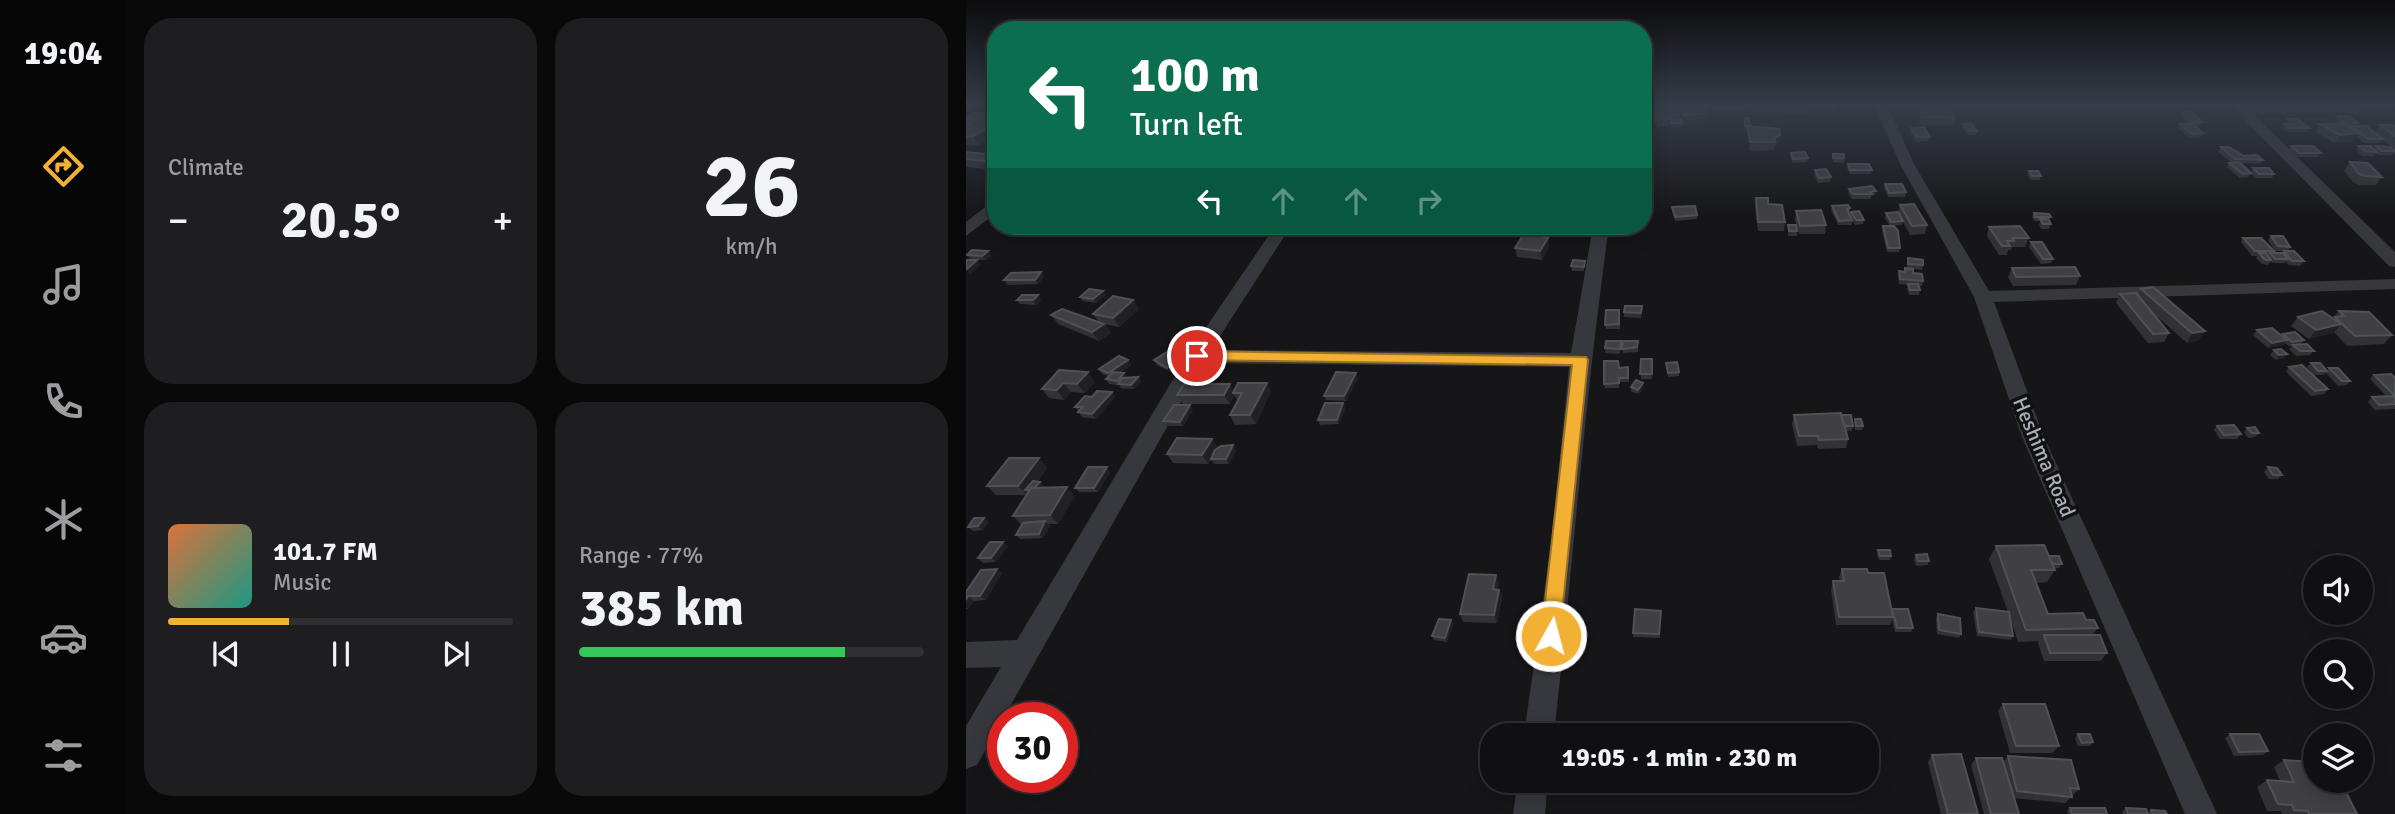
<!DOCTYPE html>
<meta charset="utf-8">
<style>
:root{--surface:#101012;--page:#1e1e20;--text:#f1f3f6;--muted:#9c9d9f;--line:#303032;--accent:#f2b134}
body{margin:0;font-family:Signika,sans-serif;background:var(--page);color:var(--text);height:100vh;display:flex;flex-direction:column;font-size:26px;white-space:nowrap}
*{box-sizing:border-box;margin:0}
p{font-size:23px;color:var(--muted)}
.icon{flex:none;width:38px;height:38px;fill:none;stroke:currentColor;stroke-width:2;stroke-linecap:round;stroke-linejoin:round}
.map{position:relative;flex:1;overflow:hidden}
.sheet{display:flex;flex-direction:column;gap:18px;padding:18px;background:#09090a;width:840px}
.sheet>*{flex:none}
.guide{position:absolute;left:21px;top:21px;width:665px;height:214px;border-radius:28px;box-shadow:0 4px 18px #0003,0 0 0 2px var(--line);background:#0b6e4f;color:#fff;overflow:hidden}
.fabs{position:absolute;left:1337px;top:555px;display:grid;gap:14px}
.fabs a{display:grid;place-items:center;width:70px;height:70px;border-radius:50%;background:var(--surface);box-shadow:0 4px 18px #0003,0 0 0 2px var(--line);font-size:35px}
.speed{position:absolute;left:21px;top:702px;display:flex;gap:14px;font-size:35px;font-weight:700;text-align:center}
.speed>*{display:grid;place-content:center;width:91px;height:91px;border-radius:50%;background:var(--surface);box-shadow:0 4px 18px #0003,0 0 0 2px var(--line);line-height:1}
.speed .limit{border:10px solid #d22;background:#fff;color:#111}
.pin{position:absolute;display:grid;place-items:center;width:60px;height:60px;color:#fff;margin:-30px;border:4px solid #fff;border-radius:50%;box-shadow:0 2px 7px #0007}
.me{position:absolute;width:77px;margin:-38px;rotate:7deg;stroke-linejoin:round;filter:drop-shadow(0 0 5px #0008)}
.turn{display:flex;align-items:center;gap:24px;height:147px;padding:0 28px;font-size:32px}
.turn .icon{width:91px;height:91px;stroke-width:2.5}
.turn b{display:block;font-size:49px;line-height:60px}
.lanes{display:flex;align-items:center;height:66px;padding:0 28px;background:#0003;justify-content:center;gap:35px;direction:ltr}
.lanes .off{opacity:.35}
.big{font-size:52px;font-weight:700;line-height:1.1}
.sheet .widget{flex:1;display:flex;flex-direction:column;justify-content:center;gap:10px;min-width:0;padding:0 24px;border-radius:28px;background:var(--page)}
.sheet .dial{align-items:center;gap:0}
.dial b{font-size:91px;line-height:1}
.song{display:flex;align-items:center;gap:21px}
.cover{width:84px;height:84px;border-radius:10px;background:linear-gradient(135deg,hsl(20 70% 55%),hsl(170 70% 35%))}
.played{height:7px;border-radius:4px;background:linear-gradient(90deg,var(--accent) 35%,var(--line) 35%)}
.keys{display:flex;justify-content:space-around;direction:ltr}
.heat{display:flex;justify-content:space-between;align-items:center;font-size:38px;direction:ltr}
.charge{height:10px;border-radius:5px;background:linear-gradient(90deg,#34c759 77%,var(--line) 0)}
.sheet .tiles{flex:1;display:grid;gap:18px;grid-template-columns:repeat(2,1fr)}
.trip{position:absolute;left:514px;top:723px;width:399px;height:70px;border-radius:28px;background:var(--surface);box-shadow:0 4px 18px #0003,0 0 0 2px var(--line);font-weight:700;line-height:70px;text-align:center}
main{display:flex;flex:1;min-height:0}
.tab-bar{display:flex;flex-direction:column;width:126px;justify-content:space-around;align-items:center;background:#060607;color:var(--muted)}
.tab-bar .icon{width:49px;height:49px}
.tab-bar .active{color:var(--accent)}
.tab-bar b{font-size:32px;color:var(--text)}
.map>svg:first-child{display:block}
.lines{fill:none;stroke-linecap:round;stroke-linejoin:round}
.minor{fill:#37383d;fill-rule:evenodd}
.wall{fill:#323236}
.shaded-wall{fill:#212124}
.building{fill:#3f3f44;stroke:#4f5156;stroke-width:2}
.route{fill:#f2b134;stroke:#9d7322;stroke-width:2}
.labels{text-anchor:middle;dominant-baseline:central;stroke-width:7;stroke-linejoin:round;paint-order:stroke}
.street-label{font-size:21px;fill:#a8adb8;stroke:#111113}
</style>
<main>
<nav class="tab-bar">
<b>19:04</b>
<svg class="icon active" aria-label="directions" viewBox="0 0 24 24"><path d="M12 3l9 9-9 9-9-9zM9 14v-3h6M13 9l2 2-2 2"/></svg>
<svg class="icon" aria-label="music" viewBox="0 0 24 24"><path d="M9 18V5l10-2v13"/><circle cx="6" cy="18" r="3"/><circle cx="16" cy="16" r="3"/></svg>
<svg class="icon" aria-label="phone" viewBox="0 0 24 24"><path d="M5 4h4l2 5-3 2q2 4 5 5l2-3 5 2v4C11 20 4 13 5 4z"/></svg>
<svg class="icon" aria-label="climate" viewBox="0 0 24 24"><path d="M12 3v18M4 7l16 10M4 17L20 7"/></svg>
<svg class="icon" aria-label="car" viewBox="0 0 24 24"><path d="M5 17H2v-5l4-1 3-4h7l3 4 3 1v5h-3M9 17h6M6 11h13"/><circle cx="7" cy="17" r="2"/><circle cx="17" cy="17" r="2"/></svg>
<svg class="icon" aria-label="filters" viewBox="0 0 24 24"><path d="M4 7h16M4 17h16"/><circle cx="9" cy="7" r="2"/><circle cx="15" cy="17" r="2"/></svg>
</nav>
<section class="sheet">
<div class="tiles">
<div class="widget"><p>Climate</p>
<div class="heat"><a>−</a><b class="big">20.5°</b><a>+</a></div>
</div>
<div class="widget dial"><b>26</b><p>km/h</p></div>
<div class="widget">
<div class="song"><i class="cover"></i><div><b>101.7 FM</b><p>Music</p></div></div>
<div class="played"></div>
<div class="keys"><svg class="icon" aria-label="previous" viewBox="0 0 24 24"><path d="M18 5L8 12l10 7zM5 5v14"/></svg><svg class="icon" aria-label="pause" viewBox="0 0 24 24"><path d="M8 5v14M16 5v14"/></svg><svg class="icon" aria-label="next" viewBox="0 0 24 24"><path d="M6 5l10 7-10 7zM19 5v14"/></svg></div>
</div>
<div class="widget"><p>Range · 77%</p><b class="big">385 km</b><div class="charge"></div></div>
</div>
</section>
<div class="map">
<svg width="1429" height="814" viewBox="0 0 1429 814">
<rect width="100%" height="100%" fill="#161618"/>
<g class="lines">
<!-- minor -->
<path class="minor" d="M714 104C736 104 832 100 845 110L838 114 720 108Z
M908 104H921L948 164 1023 291 1429 279V289L1028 302 1078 437 1251 814H1219L1056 437 1008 297 934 164Z
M1263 104 1396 106V112L1391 113H1286L1429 252V267L1423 266Z
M30 199V213L0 236V222Z
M309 226H325L245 350 605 353 627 226H643C619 395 607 565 588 735H558L586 537 603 367 237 363 11 765 0 769V726L35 667 0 668V642L51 640 224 351Z
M552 780H582L579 814H547Z"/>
</g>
<!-- wall -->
<path class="wall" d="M715 104 714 120 716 119V127L706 128 705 123H703V127H692V122H684L683 114Z
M861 104 870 108 869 112 861 111Z
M1202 104H1219L1220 105 1218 110H1208Z
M1346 104H1358L1357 106H1348Z
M1365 104H1387L1386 106H1367Z
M961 109 989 118 987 126 955 125 953 120 955 112H960Z
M1215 112 1237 122 1235 126 1229 127 1237 133 1235 137 1224 138 1212 128 1214 124H1222L1213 116Z
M26 115H30V136L13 145H0V118Z
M1371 116 1391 123 1389 126 1409 133 1414 125 1429 126V149L1416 139 1414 143H1399L1390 136 1387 141 1368 143 1349 132 1354 124 1372 123 1369 120Z
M779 118 785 126 814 135 813 143 809 146 808 150 784 151 781 130H779Z
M1322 119 1343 128 1341 132H1321L1316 128 1318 124H1321L1320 123Z
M997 124 1011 131 1010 135H1002L996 128Z
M945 128 964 137 963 141 950 142 944 132Z
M1325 146 1355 153 1352 157H1331L1323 150Z
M1393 146 1408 149 1410 146 1429 151V153L1427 155H1412L1410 153 1408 156H1396L1390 150Z
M1255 147 1278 156 1297 160 1294 164 1275 163 1285 173 1282 177 1274 178 1261 167 1263 163H1266L1252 152Z
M30 150V170L0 167V152L26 154V153Z
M825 153 842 158 841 162 827 163 824 157Z
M867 154 878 158V163L867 162Z
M1384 162 1416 177 1410 185H1393L1387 182 1378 171Z
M882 164 906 170 905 174H884L881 168Z
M1287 168 1308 174 1306 178H1290L1285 173Z
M849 170 865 177 864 182 852 183 848 174Z
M1063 171 1075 176 1074 180H1065L1061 175Z
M919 184 940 192 939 197H922L918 188Z
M883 189 910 191 909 196H905V199H886L882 193Z
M790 198 802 204 819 222 818 231H792L789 206Z
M934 205 961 225 959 234 944 235 937 222 936 225 924 226 919 218 920 213H932Z
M866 206 884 208 883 213 884 215 885 212 898 220 897 224 889 225 886 221V225H872L865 210Z
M706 207 731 215V219L709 221Z
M830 211 860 225 859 234H833L829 220Z
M1068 213 1085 217 1083 221 1085 224 1083 229H1075L1073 224 1074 221H1068L1066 217Z
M822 225 831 231V236H822Z
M549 226H582L578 232H581L583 247 576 260 551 257 549 248 559 233 550 232Z
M917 226 934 248 933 252H921L916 231Z
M1023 227 1063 238 1059 247H1046L1045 250H1042L1041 255H1033L1021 236Z
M1305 236 1324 247 1322 251 1338 261 1334 266 1323 265 1320 262 1319 263H1306L1305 261 1302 265 1296 264 1290 258 1291 256H1286L1275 242 1277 238 1308 251 1306 253H1316L1317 251H1309L1302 240Z
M1065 242 1087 259 1085 263 1075 264 1063 247Z
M22 251 25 256 20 260 5 259 1 255Z
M942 258 957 265 956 270 947 269V273L957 281 956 286H952L954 290 953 295H943L941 289 942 285 933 284 932 276 933 271 938 272 939 268H941Z
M619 261 618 271H606L605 266Z
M1046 268 1114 276 1110 285 1047 286 1042 277Z
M75 272 78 277 72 284 41 285 38 280Z
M1175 289 1233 340 1221 343 1187 313 1203 333 1198 342 1182 343 1150 303 1154 294 1172 295Z
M140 295 130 303 117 301 114 297Z
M51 300H75L70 305 54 304Z
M167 300 173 309 153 327 139 324 145 333 133 341 92 324 85 315 132 321 127 314Z
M653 310 654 329H640L639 325Z
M676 311 675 318 658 317V312Z
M1373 311 1426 335 1418 344 1381 346 1368 332 1343 339 1325 326 1332 317 1367 318Z
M1291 330 1316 336 1317 334 1338 340 1335 344 1348 351 1344 355 1330 356 1323 349 1326 346H1323L1319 343 1317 345 1302 348 1287 335Z
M672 341V352L657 353 656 349Z
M655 345 654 354 639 353V348Z
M1308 350 1321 354 1318 358 1310 360 1304 355Z
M214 359 217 364 204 372 191 365 188 360Z
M675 359H686V379H675Z
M162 360 165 365 154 373 161 378 172 377 175 381 168 389 155 388 153 385 143 384 140 379 142 376 136 374 133 369Z
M700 363 713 372V376L702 377Z
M1345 363 1361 371 1363 368 1384 381 1381 385 1372 386 1360 373 1357 375H1348L1341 367Z
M662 367 663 382H653V388H639L638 384 653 368Z
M1323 367 1362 389 1358 394 1345 396 1320 372Z
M93 370 129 382 119 393 105 392 98 400 83 398 76 389Z
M1408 375 1429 378V409L1409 410 1402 402 1406 397H1421L1404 379Z
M392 378 380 401 360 400 358 396Z
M301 383 305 392 290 424 269 425 264 415 272 401 268 395 264 404H217L211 395 268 391Z
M665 387H678L673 394 665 392Z
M126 397H149L130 419 116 417 109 407Z
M380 407 373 424 354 425 352 420Z
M227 410 217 426H200L197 421Z
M828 415H875L887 426 886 431H880L882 439 880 448 852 449 851 445 831 446 826 424Z
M889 419 897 426 896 430H889L888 423Z
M1251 426 1275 434 1271 439H1254L1248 430Z
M1281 428 1293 433 1289 437 1282 438 1278 432Z
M252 448 270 450 263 464H248L245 460 242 464 207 463 201 454Z
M73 458 81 468 71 482 78 487 77 488 109 496 92 524H82L84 526 77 538 54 539 50 535 56 525 47 516 61 495H30L21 486Z
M1302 467 1316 475 1312 479H1303L1298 472Z
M144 472 132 492H113L109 488Z
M18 518 23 522 17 530 7 531 2 527Z
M42 546 30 562 17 563 12 558Z
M1030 546 1083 556 1096 564 1093 568H1088L1089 570 1081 582 1070 583 1082 614 1120 620 1132 628 1126 635 1141 653 1135 661H1078L1072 643 1073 641 1052 642 1045 620 1047 636 1045 640 1011 636 1007 612 1010 608 1042 612 1023 559Z
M912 550 925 556 924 560H913L911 555Z
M950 555 963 561 962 565 950 566 948 559Z
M31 569 36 573 20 600 8 601 2 609H0V592Z
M876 569 902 573 926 609 947 628 945 632H929L926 620 924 625H870L865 590 867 581H874L873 577Z
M533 583 531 590H533L536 598 531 623 497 622 494 614Z
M695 611 694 638 667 637V633Z
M972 614 995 634 993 638 971 634 970 618Z
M485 620 487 625 481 642 468 640 466 636Z
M1037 704 1093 746 1086 753H1044L1032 711Z
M1112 734 1127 742 1124 746H1112L1109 738Z
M1264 734 1302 751 1297 755 1268 756 1259 738Z
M966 755 1012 814H975L962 762Z
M1042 756 1113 789 1099 803 1048 798 1053 814H1018L1005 765 1010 758 1037 762Z
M1318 760 1391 814H1316L1315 811H1301L1291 787 1301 780 1314 781 1308 767Z
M1104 808 1141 814H1102L1101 811Z
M1160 808 1182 813 1185 810 1201 814H1157L1156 812Z"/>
<!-- shaded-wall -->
<path class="shaded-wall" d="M740 113 739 121 718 125V116Z
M30 124V136L13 145 7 136Z
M1392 133 1387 141 1368 143 1374 135Z
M814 135 813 143 809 146 808 138Z
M910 191 909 196H905L906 194 904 192Z
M575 226H582L577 235Z
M581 232 583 247 576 260 574 251 578 237Z
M22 251 25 256 20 260 16 256Z
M11 260 15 265 4 274 1 269Z
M75 272 78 277 72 284 69 280Z
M137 291 140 295 130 303 127 299Z
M72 295 75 300 70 305 67 300Z
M167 300 173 309 153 327 147 318Z
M138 324 145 333 133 341 126 332Z
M1375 324 1368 333 1343 339 1350 330Z
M1239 331 1233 340 1221 343 1226 333Z
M1321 340 1317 345 1302 348 1306 343Z
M1321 354 1318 358 1310 360 1313 355Z
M214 359 217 364 204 372 201 368Z
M162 360 165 365 145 378 142 373Z
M122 372 129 382 119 393 111 384Z
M158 373 161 378 153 384 151 381Z
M390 373 392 378 380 401 378 396Z
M172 377 175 381 168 389 165 385Z
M97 383 105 392 98 400 91 390Z
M301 383 305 392 290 424 284 415Z
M677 383 678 387 673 394 672 390Z
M264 384 270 393H267L268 395 264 404 258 395Z
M146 392 149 397 130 419 126 414Z
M377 403 380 407 373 424 371 420Z
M224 405 227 410 217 426 214 422Z
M246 439 252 448 242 464 236 455Z
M267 445 270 450 263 464 260 459Z
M73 458 81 468 64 490H59L62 493 61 495 52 486Z
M141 467 144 472 132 492 128 488Z
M74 482 78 487 71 495 66 490Z
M101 487 109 496 92 524 84 515Z
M18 518 23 522 17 530 12 526Z
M79 521 84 526 77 538 73 534Z
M37 542 42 546 30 562 25 558Z
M31 569 36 573 20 600 14 596Z
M530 575 533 583 530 598 527 589Z
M533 590 536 598 531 623 528 615Z
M2 596 8 601 2 609 0 608V600Z
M485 620 487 625 481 642 479 638Z"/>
<!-- building -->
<path class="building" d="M685 104H715L713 115H703V119L692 118 693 114H683Z
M717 104H734V108H739L740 113 718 116Z
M862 104H870V108L862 107Z
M961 109 985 110 989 118 957 117 955 112H962Z
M1224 111 1237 122 1228 123 1215 112Z
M7 113H25L23 115H16L4 124H0V118Z
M16 115H30V124L7 136 0 137V127Z
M1371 116H1382L1391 123H1379Z
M779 118H783L785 126H779Z
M716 119V123H705V120Z
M1322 119H1332L1343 128H1324L1318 124H1328Z
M1005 123 1011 131H1003L997 124Z
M1225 123 1237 133 1226 134 1214 124Z
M1378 123 1392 133 1374 135 1354 124Z
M1414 125H1427L1429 126V136Z
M781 126 813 129 814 135 808 138 809 142H784Z
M1385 126H1400L1417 139H1402Z
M958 127 964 137H951L945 128Z
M1325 146H1347L1355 153H1333Z
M1393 146H1405L1411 152 1399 151Z
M1410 146 1425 147 1429 151H1415Z
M1255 147H1263L1278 156 1291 155 1297 160 1269 159Z
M0 152 30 155V162L0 159Z
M839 152 842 158 827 159 825 153Z
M867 154H878V158H867Z
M1273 162 1285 173 1277 174 1263 163Z
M1384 162 1402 163 1416 177 1399 176 1393 174Z
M882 164H903L906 170H884Z
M1287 168H1303L1308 174H1293Z
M860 169 865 177 853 178 849 170Z
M1063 171H1072L1075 176H1066Z
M919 184H936L940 192 923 193Z
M906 186 910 191 904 192 906 194H887L883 189Z
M790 198H802V204L816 205 819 222H792Z
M948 204 961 225 946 226 934 205Z
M882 205 884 208 881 209 886 220 873 221 866 206Z
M729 206 731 215 709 217 706 207Z
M855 210 860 225 834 226 830 211Z
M893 211 898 220H890L885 212Z
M932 212 937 221 925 222 920 213Z
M1068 213 1083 214 1085 217H1069Z
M1074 219H1082L1085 224H1077Z
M822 225H830L831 231H823Z
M563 226 573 228 571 231 581 232 578 237 582 238 574 251 549 248Z
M917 226H928L932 231 934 248H922Z
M1054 226 1063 238H1047L1048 241H1041L1044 246H1036L1023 227Z
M1305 236H1317L1324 247 1312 246Z
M1277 238H1295L1308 251H1289Z
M1065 242H1076L1087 259H1077Z
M6 250 22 251 16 256 1 255Z
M1318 251H1328L1338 261H1326Z
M1293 253H1300L1305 260H1299Z
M1304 253H1317L1322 259H1309Z
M942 258 957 260V265L942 264Z
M0 260H11L1 269Z
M607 260 619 261 618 267 605 266Z
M1109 267 1114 276 1050 277 1046 268Z
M939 268 947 269V273L956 274 957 281 934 279 933 271 939 272Z
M75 272 69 280H38L45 273Z
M942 284H952L954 290H944Z
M1187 287 1239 331 1226 333 1175 289Z
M123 289 137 291 127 299 114 297Z
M1170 293 1203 333 1187 334 1154 294Z
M56 295H72L67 300H51Z
M147 296 167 300 147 318 127 314Z
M659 306H676L675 313 658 312Z
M96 309 138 324 126 332 85 315Z
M640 310H653V324L639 325Z
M1356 311 1375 324 1350 330 1332 317Z
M1373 311 1403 312 1426 335 1389 336 1369 317 1378 316Z
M1306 328 1321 340 1306 343 1291 330Z
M1329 332 1338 340 1326 342 1317 334Z
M640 341H655L654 349 639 348Z
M657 341H672L671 347 656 349Z
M1341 344 1348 351H1334L1327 345Z
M1315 349 1321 354 1313 355 1308 350Z
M201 352 214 359 201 368 188 360Z
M153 356 162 360 142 373 133 369Z
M675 359H686V374H674Z
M638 361H652L653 368 662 367V378H653V383L638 384Z
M711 362 713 372 702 373 700 363Z
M1345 363H1354L1361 371H1352Z
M1336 365 1362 389 1349 391 1323 367Z
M1363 368H1372L1384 381H1376Z
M93 370 122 372 111 384 97 383 91 390 76 389Z
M147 372 158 373 151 381 140 379Z
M370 372 390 373 378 396H358Z
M1425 374 1429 378V396L1408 375Z
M172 377 165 385 152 384 156 378Z
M670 380 677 383 672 390 665 387Z
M272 383H301L284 415H264L276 393H267Z
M218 384H264L258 395H211Z
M131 391 146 392 126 414 112 412 117 407H109L119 396 126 397Z
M1427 396 1429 398V404L1413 405 1406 397Z
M359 403H377L371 420H352Z
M208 405H224L214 422 197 421Z
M875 413 882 439 853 440 852 436H833L828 415Z
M875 415H885L887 426H878Z
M889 419H895L897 426H890Z
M1268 425 1275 434 1258 435 1251 426Z
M1289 427 1293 433H1286L1281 428Z
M211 438 246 439 236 455 201 454Z
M267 445 260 459H245L249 450 255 446Z
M43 458H73L52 486H21Z
M122 467H141L128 488H109Z
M1302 467 1311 468 1316 475H1307Z
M67 481 74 482 68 488H65L64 490H59Z
M101 487 84 515 47 516 65 488Z
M8 518H18L12 526 2 527Z
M79 521 73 534 50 535 57 523Z
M24 542H37L25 558H12Z
M1078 545 1089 570H1065L1082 614 1117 613 1120 620H1128L1132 628 1060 630 1030 546Z
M912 550H924L925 556H914Z
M961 554 963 561H952L950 555Z
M1083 556H1093L1096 564H1086Z
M31 569 14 596H2L0 600V592L15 570Z
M876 569H901L902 573H918L927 617H873L867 581H878Z
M503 574 530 575 527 589 533 590 528 615 494 614Z
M1010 608 1043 612 1047 636 1013 632Z
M669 609 695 611 693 634 667 633Z
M926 609H942L947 628H931Z
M972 614 994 618 995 634 973 630Z
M473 619 485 620 479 638 466 636Z
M1078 635H1134L1141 653H1084Z
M1037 704H1079L1093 746H1050Z
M1112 734H1124L1127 742 1116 743Z
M1264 734H1293L1302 751 1273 752Z
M995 754 1012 814H982L966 755Z
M1042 756 1105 760 1113 789 1104 788 1106 797 1051 791Z
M1010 758H1036L1053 814H1025Z
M1318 760 1349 762V780H1374L1391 814H1343L1342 811 1328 810 1326 805 1312 804 1301 780 1328 782Z
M1104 808H1139L1141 814H1106Z
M1160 808 1180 809 1182 814H1162Z
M1185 810 1199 811 1201 814H1186Z"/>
<!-- sky -->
<linearGradient id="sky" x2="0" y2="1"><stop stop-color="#0c0c0d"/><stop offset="0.48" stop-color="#363c48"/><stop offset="1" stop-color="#363c48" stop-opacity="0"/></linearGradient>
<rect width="1429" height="218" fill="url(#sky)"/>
<!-- route -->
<path class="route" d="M231 351 620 357 622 360 593 643 585 646 578 643 575 636 606 365 225 360V353Z"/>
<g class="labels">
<!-- street labels -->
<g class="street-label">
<text transform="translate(1078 457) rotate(67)">Heshima Road</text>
</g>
</g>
</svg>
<div class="fabs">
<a><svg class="icon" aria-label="sound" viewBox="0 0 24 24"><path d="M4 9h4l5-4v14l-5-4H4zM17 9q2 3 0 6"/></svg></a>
<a><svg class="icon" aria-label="search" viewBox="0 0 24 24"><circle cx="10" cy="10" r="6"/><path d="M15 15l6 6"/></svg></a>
<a><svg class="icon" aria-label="layers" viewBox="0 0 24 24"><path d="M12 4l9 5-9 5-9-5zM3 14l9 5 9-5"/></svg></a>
</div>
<div class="speed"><div class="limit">30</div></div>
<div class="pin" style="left:231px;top:356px;background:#d93025"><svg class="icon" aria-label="arrive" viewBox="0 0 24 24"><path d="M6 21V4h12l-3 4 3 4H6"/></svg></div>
<svg class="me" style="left:585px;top:636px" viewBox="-20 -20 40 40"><circle r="17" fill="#f2b134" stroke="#fff" stroke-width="3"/><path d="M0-11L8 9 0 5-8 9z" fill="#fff"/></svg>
<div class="trip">19:05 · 1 min · 230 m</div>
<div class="guide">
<div class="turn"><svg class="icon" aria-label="left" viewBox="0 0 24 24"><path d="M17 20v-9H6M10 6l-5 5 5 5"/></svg><div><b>100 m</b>Turn left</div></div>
<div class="lanes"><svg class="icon" aria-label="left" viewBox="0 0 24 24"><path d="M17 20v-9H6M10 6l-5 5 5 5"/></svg><svg class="icon off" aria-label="ahead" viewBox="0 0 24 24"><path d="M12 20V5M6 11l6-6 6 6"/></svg><svg class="icon off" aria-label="ahead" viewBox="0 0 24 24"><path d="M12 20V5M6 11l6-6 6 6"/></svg><svg class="icon off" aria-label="right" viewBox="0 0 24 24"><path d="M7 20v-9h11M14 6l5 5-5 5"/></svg></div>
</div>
</div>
</main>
